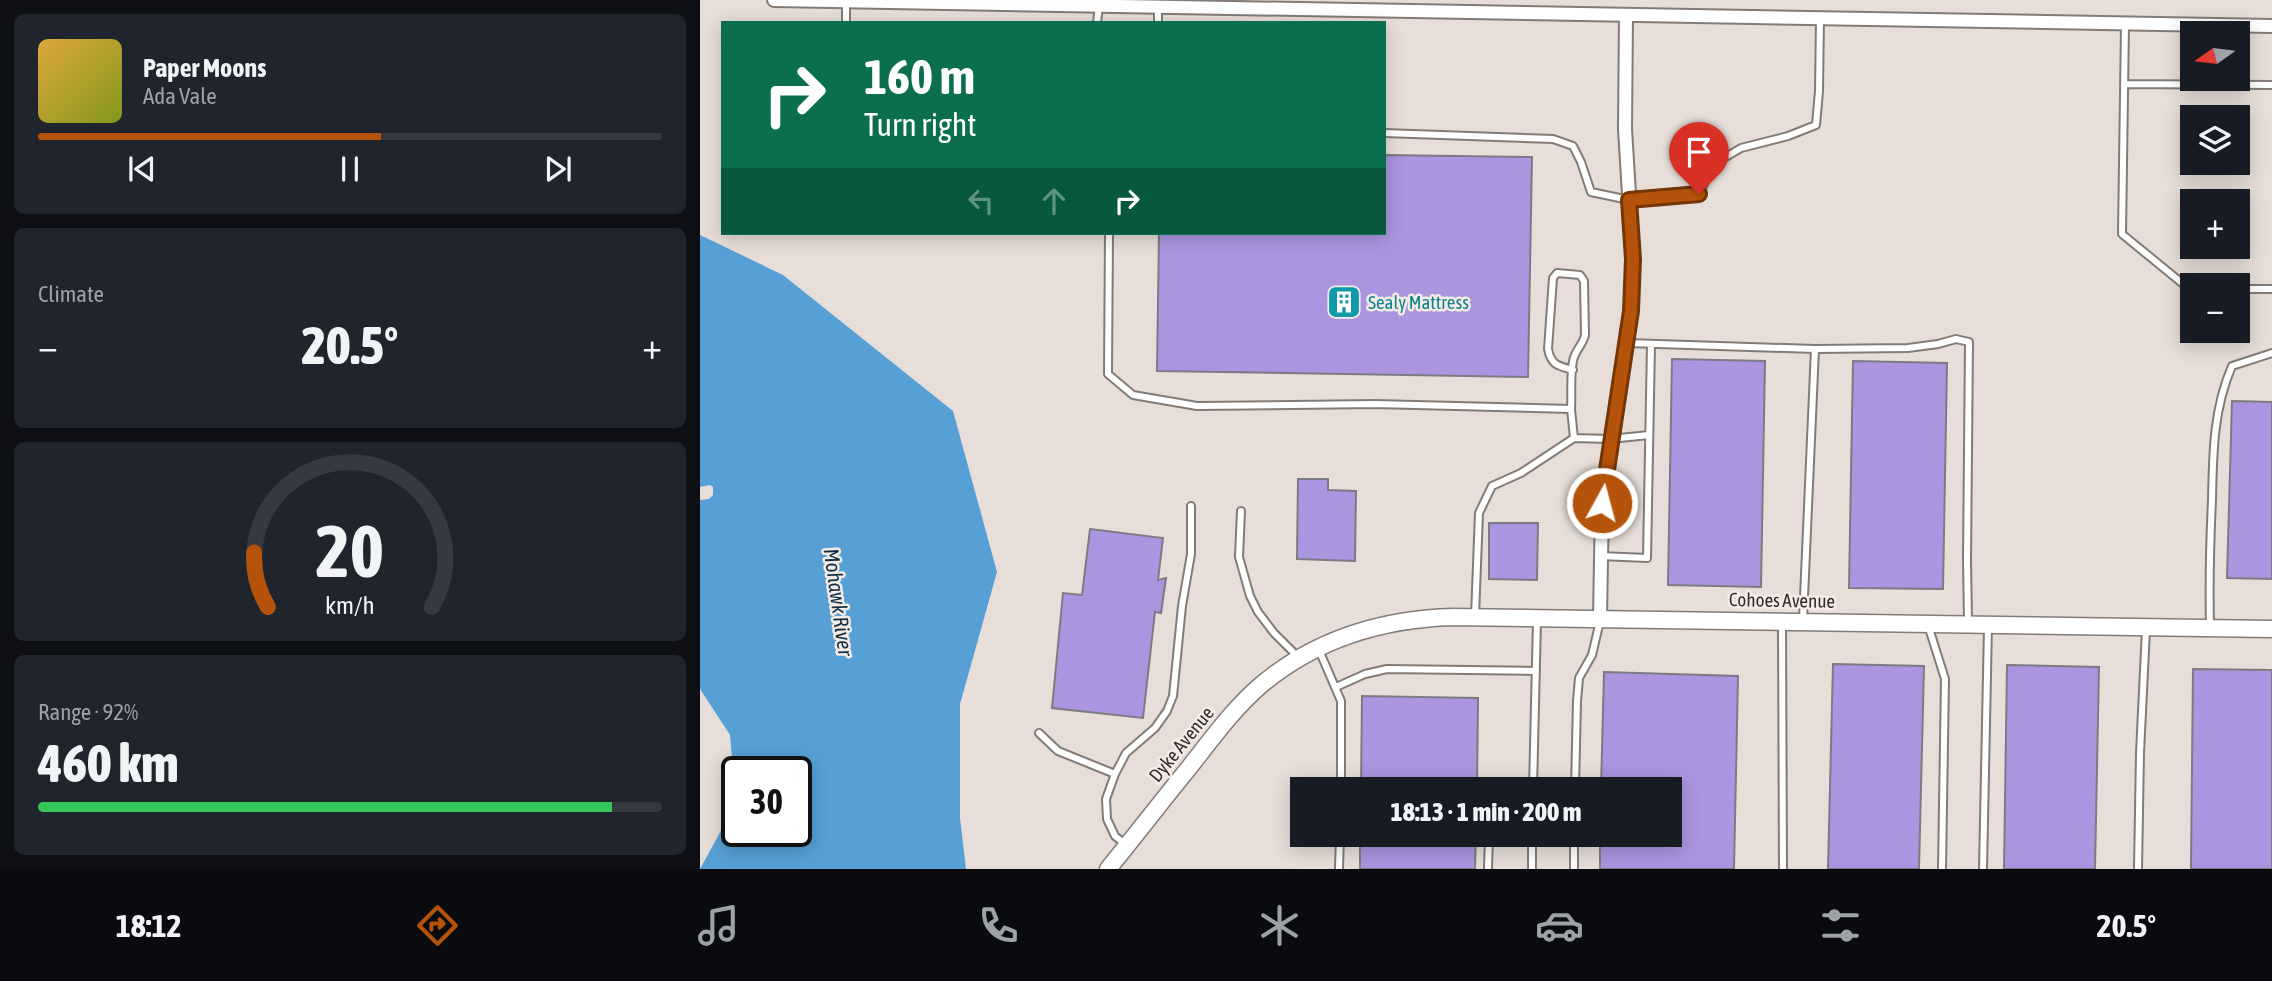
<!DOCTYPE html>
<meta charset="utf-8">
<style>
:root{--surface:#171b24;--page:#20242c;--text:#f1f3f6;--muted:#9ea1a6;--line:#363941;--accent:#b45309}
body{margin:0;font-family:"Asap Condensed",sans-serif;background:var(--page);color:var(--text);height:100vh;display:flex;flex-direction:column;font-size:26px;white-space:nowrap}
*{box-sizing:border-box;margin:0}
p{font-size:23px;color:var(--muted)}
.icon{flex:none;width:38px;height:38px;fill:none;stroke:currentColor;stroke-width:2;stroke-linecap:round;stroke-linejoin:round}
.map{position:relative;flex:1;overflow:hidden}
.side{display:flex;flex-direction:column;gap:14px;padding:14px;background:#0d0f14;width:700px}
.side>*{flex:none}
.top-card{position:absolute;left:21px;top:21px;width:665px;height:214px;border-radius:0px;box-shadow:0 4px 18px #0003;background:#0b6e4f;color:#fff;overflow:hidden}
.needle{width:46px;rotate:256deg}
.buttons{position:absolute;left:1480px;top:21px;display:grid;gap:14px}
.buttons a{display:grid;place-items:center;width:70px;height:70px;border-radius:0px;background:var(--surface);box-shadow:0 4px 18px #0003;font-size:35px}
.speed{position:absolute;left:21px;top:756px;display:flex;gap:14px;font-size:35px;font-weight:700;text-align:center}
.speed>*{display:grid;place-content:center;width:91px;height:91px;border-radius:50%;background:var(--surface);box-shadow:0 4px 18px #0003;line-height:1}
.speed .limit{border:4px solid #111;border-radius:10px;background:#fff;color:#111}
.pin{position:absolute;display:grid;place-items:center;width:60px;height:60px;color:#fff;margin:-72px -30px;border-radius:50% 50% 50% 0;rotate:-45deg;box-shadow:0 0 7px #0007}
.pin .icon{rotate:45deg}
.me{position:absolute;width:77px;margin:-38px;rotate:7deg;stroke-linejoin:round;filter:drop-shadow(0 0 5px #0008)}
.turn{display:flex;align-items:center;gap:24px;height:147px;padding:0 28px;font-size:32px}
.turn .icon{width:91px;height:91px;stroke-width:2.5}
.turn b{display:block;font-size:49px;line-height:60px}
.lanes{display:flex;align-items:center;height:66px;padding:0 28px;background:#0003;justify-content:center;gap:35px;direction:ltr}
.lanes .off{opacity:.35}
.big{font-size:52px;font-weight:800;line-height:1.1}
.side .widget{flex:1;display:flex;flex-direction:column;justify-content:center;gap:10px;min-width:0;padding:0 24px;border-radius:10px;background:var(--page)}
.side .dial{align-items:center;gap:0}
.dial svg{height:182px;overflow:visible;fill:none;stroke:var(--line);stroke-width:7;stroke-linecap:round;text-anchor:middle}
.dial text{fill:var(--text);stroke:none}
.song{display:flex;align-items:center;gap:21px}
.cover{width:84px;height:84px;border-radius:10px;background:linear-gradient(135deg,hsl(40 70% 55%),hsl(70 70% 35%))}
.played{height:7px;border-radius:4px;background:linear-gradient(90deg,var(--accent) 55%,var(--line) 55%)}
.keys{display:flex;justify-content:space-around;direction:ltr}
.heat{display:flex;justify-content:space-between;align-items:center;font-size:38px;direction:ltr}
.charge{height:10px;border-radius:5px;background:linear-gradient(90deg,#34c759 92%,var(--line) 0)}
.trip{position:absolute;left:590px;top:777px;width:392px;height:70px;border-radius:0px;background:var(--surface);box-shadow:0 4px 18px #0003;font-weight:800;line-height:70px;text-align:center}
.tab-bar{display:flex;height:112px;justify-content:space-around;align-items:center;background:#090b0e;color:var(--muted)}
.tab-bar .icon{width:49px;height:49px}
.tab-bar .on{color:var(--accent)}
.tab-bar b{font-size:32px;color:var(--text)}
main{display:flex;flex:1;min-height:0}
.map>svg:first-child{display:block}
.water{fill:#56a0d6;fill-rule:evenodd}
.building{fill:#ab95e0;stroke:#7c7a82;stroke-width:2}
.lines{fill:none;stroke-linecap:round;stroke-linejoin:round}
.service-casing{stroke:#837b76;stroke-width:10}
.minor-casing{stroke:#837b76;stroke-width:16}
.tertiary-casing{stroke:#837b76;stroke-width:19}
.service{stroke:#fff;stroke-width:6}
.minor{stroke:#fff;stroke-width:12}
.tertiary{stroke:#fff;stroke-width:16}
.route-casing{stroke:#753606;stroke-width:18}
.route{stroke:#b45309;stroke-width:12}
.labels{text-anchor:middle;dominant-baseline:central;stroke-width:5;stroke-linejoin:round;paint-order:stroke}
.culture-label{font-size:19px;fill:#0d838f;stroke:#f4ebe6;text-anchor:start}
.street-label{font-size:19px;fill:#312d2c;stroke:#f4ebe6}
.water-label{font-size:21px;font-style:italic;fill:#0e2f46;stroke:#f4ebe6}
</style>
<main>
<section class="side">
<div class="widget">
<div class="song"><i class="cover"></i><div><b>Paper Moons</b><p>Ada Vale</p></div></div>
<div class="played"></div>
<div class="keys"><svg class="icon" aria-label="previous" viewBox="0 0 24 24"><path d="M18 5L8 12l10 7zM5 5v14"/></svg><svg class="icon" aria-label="pause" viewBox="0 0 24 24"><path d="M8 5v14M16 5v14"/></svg><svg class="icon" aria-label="next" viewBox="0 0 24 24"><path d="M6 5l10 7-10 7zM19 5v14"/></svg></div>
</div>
<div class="widget"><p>Climate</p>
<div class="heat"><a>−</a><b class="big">20.5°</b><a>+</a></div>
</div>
<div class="widget dial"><svg viewBox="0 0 100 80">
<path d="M14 69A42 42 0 1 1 86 69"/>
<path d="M14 69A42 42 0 0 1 8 45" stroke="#b45309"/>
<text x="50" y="56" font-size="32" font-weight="700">20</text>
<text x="50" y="72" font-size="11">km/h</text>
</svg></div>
<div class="widget"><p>Range · 92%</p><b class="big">460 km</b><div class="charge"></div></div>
</section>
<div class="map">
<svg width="1572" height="869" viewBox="0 0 1572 869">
<rect width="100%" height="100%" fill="#e7ded9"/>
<!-- water -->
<path class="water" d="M0 235 83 275 253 411 297 572 260 704V818L266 869H0L36 803 30 735 0 689V500L9 499 13 495V487L10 485 0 487ZM37 772H96V831H37Z"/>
<!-- building -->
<path class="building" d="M684 155 832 157 828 377 457 371 459 233H684Z
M972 359 1065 361 1061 587 968 585Z
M1153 361 1247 363 1243 589 1149 588Z
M1532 401 1572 402V579L1527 578Z
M598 479H628V490L656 491 655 561 597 559Z
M789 523H838L837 580 789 579Z
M390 529 463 538 458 580 466 578 461 613 455 612 443 718 352 708 363 593 382 595Z
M1133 664 1224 666 1219 869H1128Z
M1307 665 1399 667 1395 869H1304Z
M1493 669 1572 670V869H1491Z
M904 672 1038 676 1034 869H900V835H970V789H901Z
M662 696 778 698 777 789H661Z
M660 835H776L775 869H660Z"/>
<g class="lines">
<!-- service casing -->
<g class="service-casing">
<path id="service" d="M146 1V23
M397 23 399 5
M458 23V7
M1425 24 1422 234 1488 288H1493
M1424 84 1572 85
M684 133 853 139 873 146 881 162 891 192 929 200 999 194 1014 164 1041 148 1088 136 1116 125 1119 91 1120 18
M409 233 408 374 433 395 497 406 675 404 871 409 874 438 910 439 949 435
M1538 289H1572
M927 343 1115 349 1208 348 1238 344 1256 339 1269 342 1267 560 1268 622
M871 409C872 394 870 376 873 361 875 350 883 345 885 335L884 281 880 275 857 273 853 278 848 349C851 365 858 366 873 370
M541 511 539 557 550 596 558 612 574 633 598 657
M900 556 947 558 951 344
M775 616 779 513 792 486 821 473 874 438
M1103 620 1115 349
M1082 623 1083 869
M1228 625 1245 679 1242 869
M1510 626C1509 584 1510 542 1512 500 1513 454 1513 410 1532 366L1572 353
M619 650 641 701V789
M636 687 665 674 687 669 836 671
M339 733 358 751 415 774
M833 789 837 620
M875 789 877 701 879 678 892 655 900 621
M425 844 415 836 407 819 406 799 415 774 426 753 455 728 467 711 473 696 482 606 491 554V506
M639 869 640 835
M788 869 789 835
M832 869V835
M874 869V835
M1283 869 1288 626
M1438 869 1440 753 1446 629"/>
</g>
<!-- minor casing -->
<g class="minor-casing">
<path id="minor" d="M74 0 1572 26
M900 619 902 503 931 311 933 259 925 129 926 15"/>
</g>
<!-- tertiary casing -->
<g class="tertiary-casing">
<path id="tertiary" d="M408 869C435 836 461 802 488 769 511 740 533 709 561 685 616 639 683 619 753 617L1572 629"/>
</g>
<!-- service -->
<use href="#service" class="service"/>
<!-- minor -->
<use href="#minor" class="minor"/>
<!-- tertiary -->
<use href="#tertiary" class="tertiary"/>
</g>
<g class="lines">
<!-- route casing -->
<g class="route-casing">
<path id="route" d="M902 503 931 311 933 259 929 200 999 194"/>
</g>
<!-- route -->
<use href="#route" class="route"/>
</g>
<!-- icons -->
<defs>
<g id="building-square" transform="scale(1.75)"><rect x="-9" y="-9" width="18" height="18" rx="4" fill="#0f9aa8" stroke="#f4ebe6"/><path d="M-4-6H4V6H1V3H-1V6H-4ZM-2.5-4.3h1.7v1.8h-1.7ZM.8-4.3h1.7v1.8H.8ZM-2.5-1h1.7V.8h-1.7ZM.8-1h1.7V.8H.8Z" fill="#fff"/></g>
</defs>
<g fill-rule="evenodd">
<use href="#building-square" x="644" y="302"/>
</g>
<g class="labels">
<!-- culture labels -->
<g class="culture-label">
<text x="668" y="302">Sealy Mattress</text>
</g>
<!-- street labels -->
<g class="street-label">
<text transform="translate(1082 600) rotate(1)">Cohoes Avenue</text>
<text transform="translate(481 744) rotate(-51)">Dyke Avenue</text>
</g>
<!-- water labels -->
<g class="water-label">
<text transform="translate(139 602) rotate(82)">Mohawk River</text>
</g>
</g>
</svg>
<div class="buttons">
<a><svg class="needle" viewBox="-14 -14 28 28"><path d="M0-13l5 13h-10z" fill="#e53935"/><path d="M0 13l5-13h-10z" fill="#9ea1a6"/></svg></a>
<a><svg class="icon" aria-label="layers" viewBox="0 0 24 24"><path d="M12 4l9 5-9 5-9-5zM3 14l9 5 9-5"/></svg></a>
<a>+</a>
<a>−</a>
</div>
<div class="speed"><div class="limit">30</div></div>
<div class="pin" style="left:999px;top:194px;background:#d93025"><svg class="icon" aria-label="arrive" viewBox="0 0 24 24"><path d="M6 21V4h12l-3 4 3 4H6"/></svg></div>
<svg class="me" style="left:902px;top:503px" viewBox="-20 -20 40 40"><circle r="17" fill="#b45309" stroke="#fff" stroke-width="3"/><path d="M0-11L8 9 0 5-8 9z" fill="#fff"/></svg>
<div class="trip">18:13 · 1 min · 200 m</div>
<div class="top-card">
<div class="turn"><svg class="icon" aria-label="right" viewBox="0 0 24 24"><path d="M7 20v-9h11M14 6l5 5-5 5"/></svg><div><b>160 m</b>Turn right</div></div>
<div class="lanes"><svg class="icon off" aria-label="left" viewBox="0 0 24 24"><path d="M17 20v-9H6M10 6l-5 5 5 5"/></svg><svg class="icon off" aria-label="ahead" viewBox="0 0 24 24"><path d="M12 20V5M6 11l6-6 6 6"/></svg><svg class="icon" aria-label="right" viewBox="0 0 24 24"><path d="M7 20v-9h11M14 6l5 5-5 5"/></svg></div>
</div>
</div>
</main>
<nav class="tab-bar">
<b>18:12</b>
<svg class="icon on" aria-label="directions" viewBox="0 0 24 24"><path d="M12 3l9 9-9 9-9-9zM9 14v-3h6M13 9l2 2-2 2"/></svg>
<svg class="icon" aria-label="music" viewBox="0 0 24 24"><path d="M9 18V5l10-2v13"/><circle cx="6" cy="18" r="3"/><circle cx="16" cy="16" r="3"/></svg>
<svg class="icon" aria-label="phone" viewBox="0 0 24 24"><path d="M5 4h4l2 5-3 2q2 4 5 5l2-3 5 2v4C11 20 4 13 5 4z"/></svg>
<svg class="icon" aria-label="climate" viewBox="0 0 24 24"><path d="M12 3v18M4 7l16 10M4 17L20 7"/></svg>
<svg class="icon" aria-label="car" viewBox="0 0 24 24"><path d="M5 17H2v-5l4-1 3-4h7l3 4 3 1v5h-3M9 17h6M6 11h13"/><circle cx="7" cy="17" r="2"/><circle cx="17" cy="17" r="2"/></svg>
<svg class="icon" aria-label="filters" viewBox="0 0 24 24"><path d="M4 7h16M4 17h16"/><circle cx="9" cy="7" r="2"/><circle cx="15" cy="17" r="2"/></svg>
<b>20.5°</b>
</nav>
